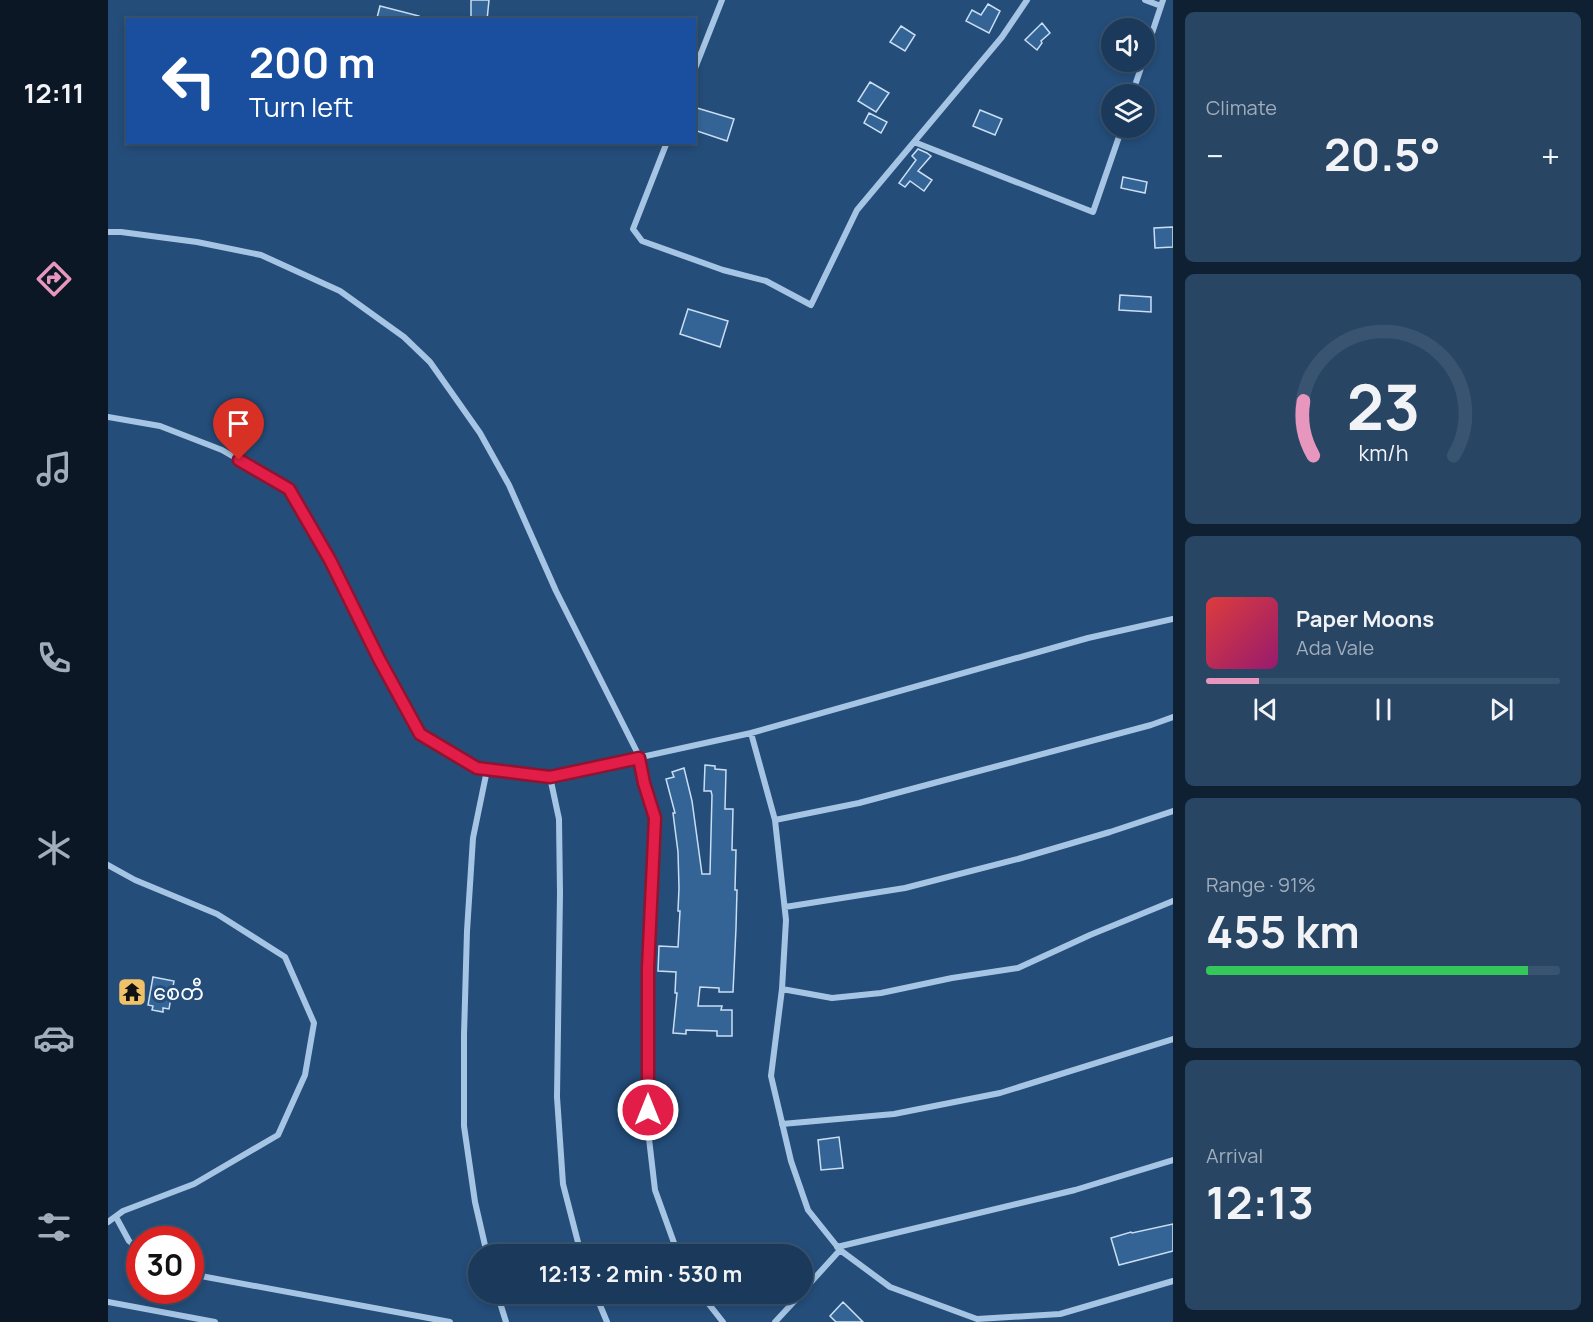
<!DOCTYPE html>
<meta charset="utf-8">
<style>
:root{--surface:#1b3a5b;--page:#284564;--text:#f1f3f6;--muted:#a0adbb;--line:#395471;--accent:#e797bd}
body{margin:0;font-family:Manrope,"Noto Sans Myanmar",sans-serif;background:var(--page);color:var(--text);height:100vh;display:flex;flex-direction:column;font-size:22px;white-space:nowrap}
*{box-sizing:border-box;margin:0}
p{font-size:20px;color:var(--muted)}
.icon{flex:none;width:33px;height:33px;fill:none;stroke:currentColor;stroke-width:2;stroke-linecap:round;stroke-linejoin:round}
.map{position:relative;flex:1;overflow:hidden}
.drawer{display:flex;flex-direction:column;gap:12px;padding:12px;background:#0f2032;width:420px}
.drawer>*{flex:none}
.banner{position:absolute;left:18px;top:18px;width:570px;height:126px;border-radius:0px;box-shadow:0 3px 9px #0003,0 0 0 2px var(--line);background:#1a4fa0;color:#fff;overflow:hidden}
.fabs{position:absolute;left:993px;top:18px;display:grid;gap:12px}
.fabs a{display:grid;place-items:center;width:54px;height:54px;border-radius:50%;background:var(--surface);box-shadow:0 3px 9px #0003,0 0 0 2px var(--line);font-size:30px}
.speed{position:absolute;left:18px;top:1226px;display:flex;gap:12px;font-size:30px;font-weight:700;text-align:center}
.speed>*{display:grid;place-content:center;width:78px;height:78px;border-radius:50%;background:var(--surface);box-shadow:0 3px 9px #0003,0 0 0 2px var(--line);line-height:1}
.speed .limit{border:9px solid #d22;background:#fff;color:#111}
.pin{position:absolute;display:grid;place-items:center;width:51px;height:51px;color:#fff;margin:-62px -26px;border-radius:50% 50% 50% 0;rotate:-45deg;box-shadow:0 0 6px #0007}
.pin .icon{rotate:45deg}
.me{position:absolute;width:66px;margin:-33px;rotate:0deg;stroke-linejoin:round;filter:drop-shadow(0 0 4px #0008)}
.turn{display:flex;align-items:center;gap:21px;height:126px;padding:0 24px;font-size:27px}
.turn .icon{width:78px;height:78px;stroke-width:2.5}
.turn b{display:block;font-size:42px;line-height:51px}
.big{font-size:45px;font-weight:700;line-height:1.1}
.drawer .card{flex:1;display:flex;flex-direction:column;justify-content:center;gap:9px;min-width:0;padding:0 21px;border-radius:9px;background:var(--page)}
.drawer .dial{align-items:center;gap:0}
.dial svg{height:156px;overflow:visible;fill:none;stroke:var(--line);stroke-width:7;stroke-linecap:round;text-anchor:middle}
.dial text{fill:var(--text);stroke:none}
.song{display:flex;align-items:center;gap:18px}
.cover{width:72px;height:72px;border-radius:9px;background:linear-gradient(135deg,hsl(0 70% 55%),hsl(320 70% 35%))}
.played{height:6px;border-radius:3px;background:linear-gradient(90deg,var(--accent) 15%,var(--line) 15%)}
.keys{display:flex;justify-content:space-around;direction:ltr}
.heat{display:flex;justify-content:space-between;align-items:center;font-size:33px;direction:ltr}
.charge{height:9px;border-radius:4px;background:linear-gradient(90deg,#34c759 91%,var(--line) 0)}
.trip{position:absolute;left:360px;top:1244px;width:345px;height:60px;border-radius:30px;background:var(--surface);box-shadow:0 3px 9px #0003,0 0 0 2px var(--line);font-weight:700;line-height:60px;text-align:center}
main{display:flex;flex:1;min-height:0}
.tab-bar{display:flex;flex-direction:column;width:108px;justify-content:space-around;align-items:center;background:#0b1724;color:var(--muted)}
.tab-bar .icon{width:42px;height:42px}
.tab-bar .active{color:var(--accent)}
.tab-bar b{font-size:27px;color:var(--text)}
.map>svg:first-child{display:block}
.building{fill:#346496;stroke:#c9def3;stroke-width:1.5}
.lines{fill:none;stroke-linecap:round;stroke-linejoin:round}
.minor{stroke:#a6c5e4;stroke-width:6}
.route-casing{stroke:#92132f;stroke-width:15}
.route{stroke:#e11d48;stroke-width:10}
.labels{text-anchor:middle;dominant-baseline:central;stroke-width:6;stroke-linejoin:round;paint-order:stroke}
.poi-label{font-size:21px;fill:#fff;stroke:#244d79;text-anchor:start}
</style>
<main>
<nav class="tab-bar">
<b>12:11</b>
<svg class="icon active" aria-label="directions" viewBox="0 0 24 24"><path d="M12 3l9 9-9 9-9-9zM9 14v-3h6M13 9l2 2-2 2"/></svg>
<svg class="icon" aria-label="music" viewBox="0 0 24 24"><path d="M9 18V5l10-2v13"/><circle cx="6" cy="18" r="3"/><circle cx="16" cy="16" r="3"/></svg>
<svg class="icon" aria-label="phone" viewBox="0 0 24 24"><path d="M5 4h4l2 5-3 2q2 4 5 5l2-3 5 2v4C11 20 4 13 5 4z"/></svg>
<svg class="icon" aria-label="climate" viewBox="0 0 24 24"><path d="M12 3v18M4 7l16 10M4 17L20 7"/></svg>
<svg class="icon" aria-label="car" viewBox="0 0 24 24"><path d="M5 17H2v-5l4-1 3-4h7l3 4 3 1v5h-3M9 17h6M6 11h13"/><circle cx="7" cy="17" r="2"/><circle cx="17" cy="17" r="2"/></svg>
<svg class="icon" aria-label="filters" viewBox="0 0 24 24"><path d="M4 7h16M4 17h16"/><circle cx="9" cy="7" r="2"/><circle cx="15" cy="17" r="2"/></svg>
</nav>
<div class="map">
<svg width="1065" height="1322" viewBox="0 0 1065 1322">
<rect width="100%" height="100%" fill="#244d79"/>
<!-- building -->
<path class="building" d="M363 0H381L379 20H363Z
M880 4 892 11 881 33 858 21 864 10 873 15Z
M272 6 311 16 310 20H277L269 18Z
M934 23 942 33 933 41 934 43 929 50 917 40Z
M793 26 807 35 797 51 782 42Z
M762 82 781 93 768 112 750 101Z
M589 108 626 119 619 141 586 130V116Z
M872 110 894 119 887 135 865 126Z
M761 113 779 122 773 133 756 123Z
M810 149 819 153 823 156 810 171 824 180 816 191 802 181 797 187 791 183 808 160 804 156Z
M1015 177 1039 182 1037 193 1013 188Z
M1065 227V247L1047 248 1046 228Z
M1012 295 1043 297V312L1011 310Z
M580 309 620 321 612 347 572 334Z
M597 765 607 766V769L618 770 617 809H625L624 850H628L627 890H629L628 928 625 992H611V988L592 987 590 1006H614L613 1010H624V1036H609V1031L578 1030V1034L565 1033 569 993H567L568 972 550 971 551 946 570 947 572 911H570L571 888 570 852 565 813H567L558 779 566 777 564 772 576 768 584 801 594 874H602L604 795 603 791H596Z
M45 977 66 981 61 1009 55 1008V1012L44 1010 45 1006 40 1005Z
M731 1137 735 1168 713 1170 710 1140Z
M1065 1224V1251L1011 1265 1003 1238 1023 1232 1024 1233Z
M735 1302 755 1322H728L722 1316Z"/>
<g class="lines">
<!-- minor -->
<path class="minor" d="M1037 0 1053 6
M1036 57 1055 0
M586 71 614 0
M1024 94 1035 62
M559 142 525 229 534 241 615 270 658 281 703 305 749 210 894 37 919 0
M806 142 985 212 1014 128
M0 232H13L89 242 153 255 232 291 296 337 322 362 372 433 401 485 448 591 532 758 536 783 547 818 540 968V1130L547 1190 570 1254
M0 417 52 426 114 450 181 489 223 560 271 659 312 734 368 768 442 777 643 733
M1065 619 980 638 643 733 667 820 678 920 674 989 663 1076 683 1161 700 1210 732 1250 782 1287 869 1319 952 1314 1065 1281
M442 777 451 819 452 893 449 1097 455 1184 473 1254
M667 820 751 803 1043 725 1065 717
M0 865 27 880 109 914 177 957 206 1023 197 1075 170 1135 86 1184 15 1211 0 1222
M677 907 797 888 910 859 1002 832 1065 811
M674 989 724 998 773 993 844 978 910 968 982 935 1065 901
M674 1124 786 1114 892 1093 1065 1039
M8 1217 21 1241 32 1250
M729 1247 967 1190 1065 1160
M379 1254 367 1202 356 1126V1035L359 931 365 838 379 770
M82 1274 342 1322
M694 1292 732 1250
M389 1293 398 1322
M487 1293 499 1322
M592 1293 615 1322
M0 1302 107 1322
M667 1322 694 1293"/>
</g>
<g class="lines">
<!-- route casing -->
<g class="route-casing">
<path id="route" d="M131 460 181 489 222 560 271 659 312 734 369 768 442 777 531 758 536 783 547 818 540 968V1110"/>
</g>
<!-- route -->
<use href="#route" class="route"/>
</g>
<!-- icons -->
<defs>
<g id="temple-square" transform="scale(1.5)"><rect x="-9" y="-9" width="18" height="18" rx="4" fill="#efc269" stroke="#244d79"/><path d="M0-6L5-2H3V0L6.5 2.5H4V6H1.5V3h-3V6H-4V2.5H-6.5L-3 0V-2H-5Z" fill="#111"/></g>
</defs>
<g fill-rule="evenodd">
<use href="#temple-square" x="24" y="992"/>
</g>
<g class="labels">
<!-- poi labels -->
<g class="poi-label">
<text x="45" y="992">စေတီ</text>
</g>
</g>
</svg>
<div class="fabs">
<a><svg class="icon" aria-label="sound" viewBox="0 0 24 24"><path d="M4 9h4l5-4v14l-5-4H4zM17 9q2 3 0 6"/></svg></a>
<a><svg class="icon" aria-label="layers" viewBox="0 0 24 24"><path d="M12 4l9 5-9 5-9-5zM3 14l9 5 9-5"/></svg></a>
</div>
<div class="speed"><div class="limit">30</div></div>
<div class="pin" style="left:131px;top:460px;background:#d93025"><svg class="icon" aria-label="arrive" viewBox="0 0 24 24"><path d="M6 21V4h12l-3 4 3 4H6"/></svg></div>
<svg class="me" style="left:540px;top:1110px" viewBox="-20 -20 40 40"><circle r="17" fill="#e11d48" stroke="#fff" stroke-width="3"/><path d="M0-11L8 9 0 5-8 9z" fill="#fff"/></svg>
<div class="trip">12:13 · 2 min · 530 m</div>
<div class="banner">
<div class="turn"><svg class="icon" aria-label="left" viewBox="0 0 24 24"><path d="M17 20v-9H6M10 6l-5 5 5 5"/></svg><div><b>200 m</b>Turn left</div></div>
</div>
</div>
<section class="drawer">
<div class="card"><p>Climate</p>
<div class="heat"><a>−</a><b class="big">20.5°</b><a>+</a></div>
</div>
<div class="card dial"><svg viewBox="0 0 100 80">
<path d="M14 69A42 42 0 1 1 86 69"/>
<path d="M14 69A42 42 0 0 1 9 41" stroke="#e797bd"/>
<text x="50" y="56" font-size="32" font-weight="700">23</text>
<text x="50" y="72" font-size="11">km/h</text>
</svg></div>
<div class="card">
<div class="song"><i class="cover"></i><div><b>Paper Moons</b><p>Ada Vale</p></div></div>
<div class="played"></div>
<div class="keys"><svg class="icon" aria-label="previous" viewBox="0 0 24 24"><path d="M18 5L8 12l10 7zM5 5v14"/></svg><svg class="icon" aria-label="pause" viewBox="0 0 24 24"><path d="M8 5v14M16 5v14"/></svg><svg class="icon" aria-label="next" viewBox="0 0 24 24"><path d="M6 5l10 7-10 7zM19 5v14"/></svg></div>
</div>
<div class="card"><p>Range · 91%</p><b class="big">455 km</b><div class="charge"></div></div>
<div class="card"><p>Arrival</p><b class="big">12:13</b></div>
</section>
</main>
